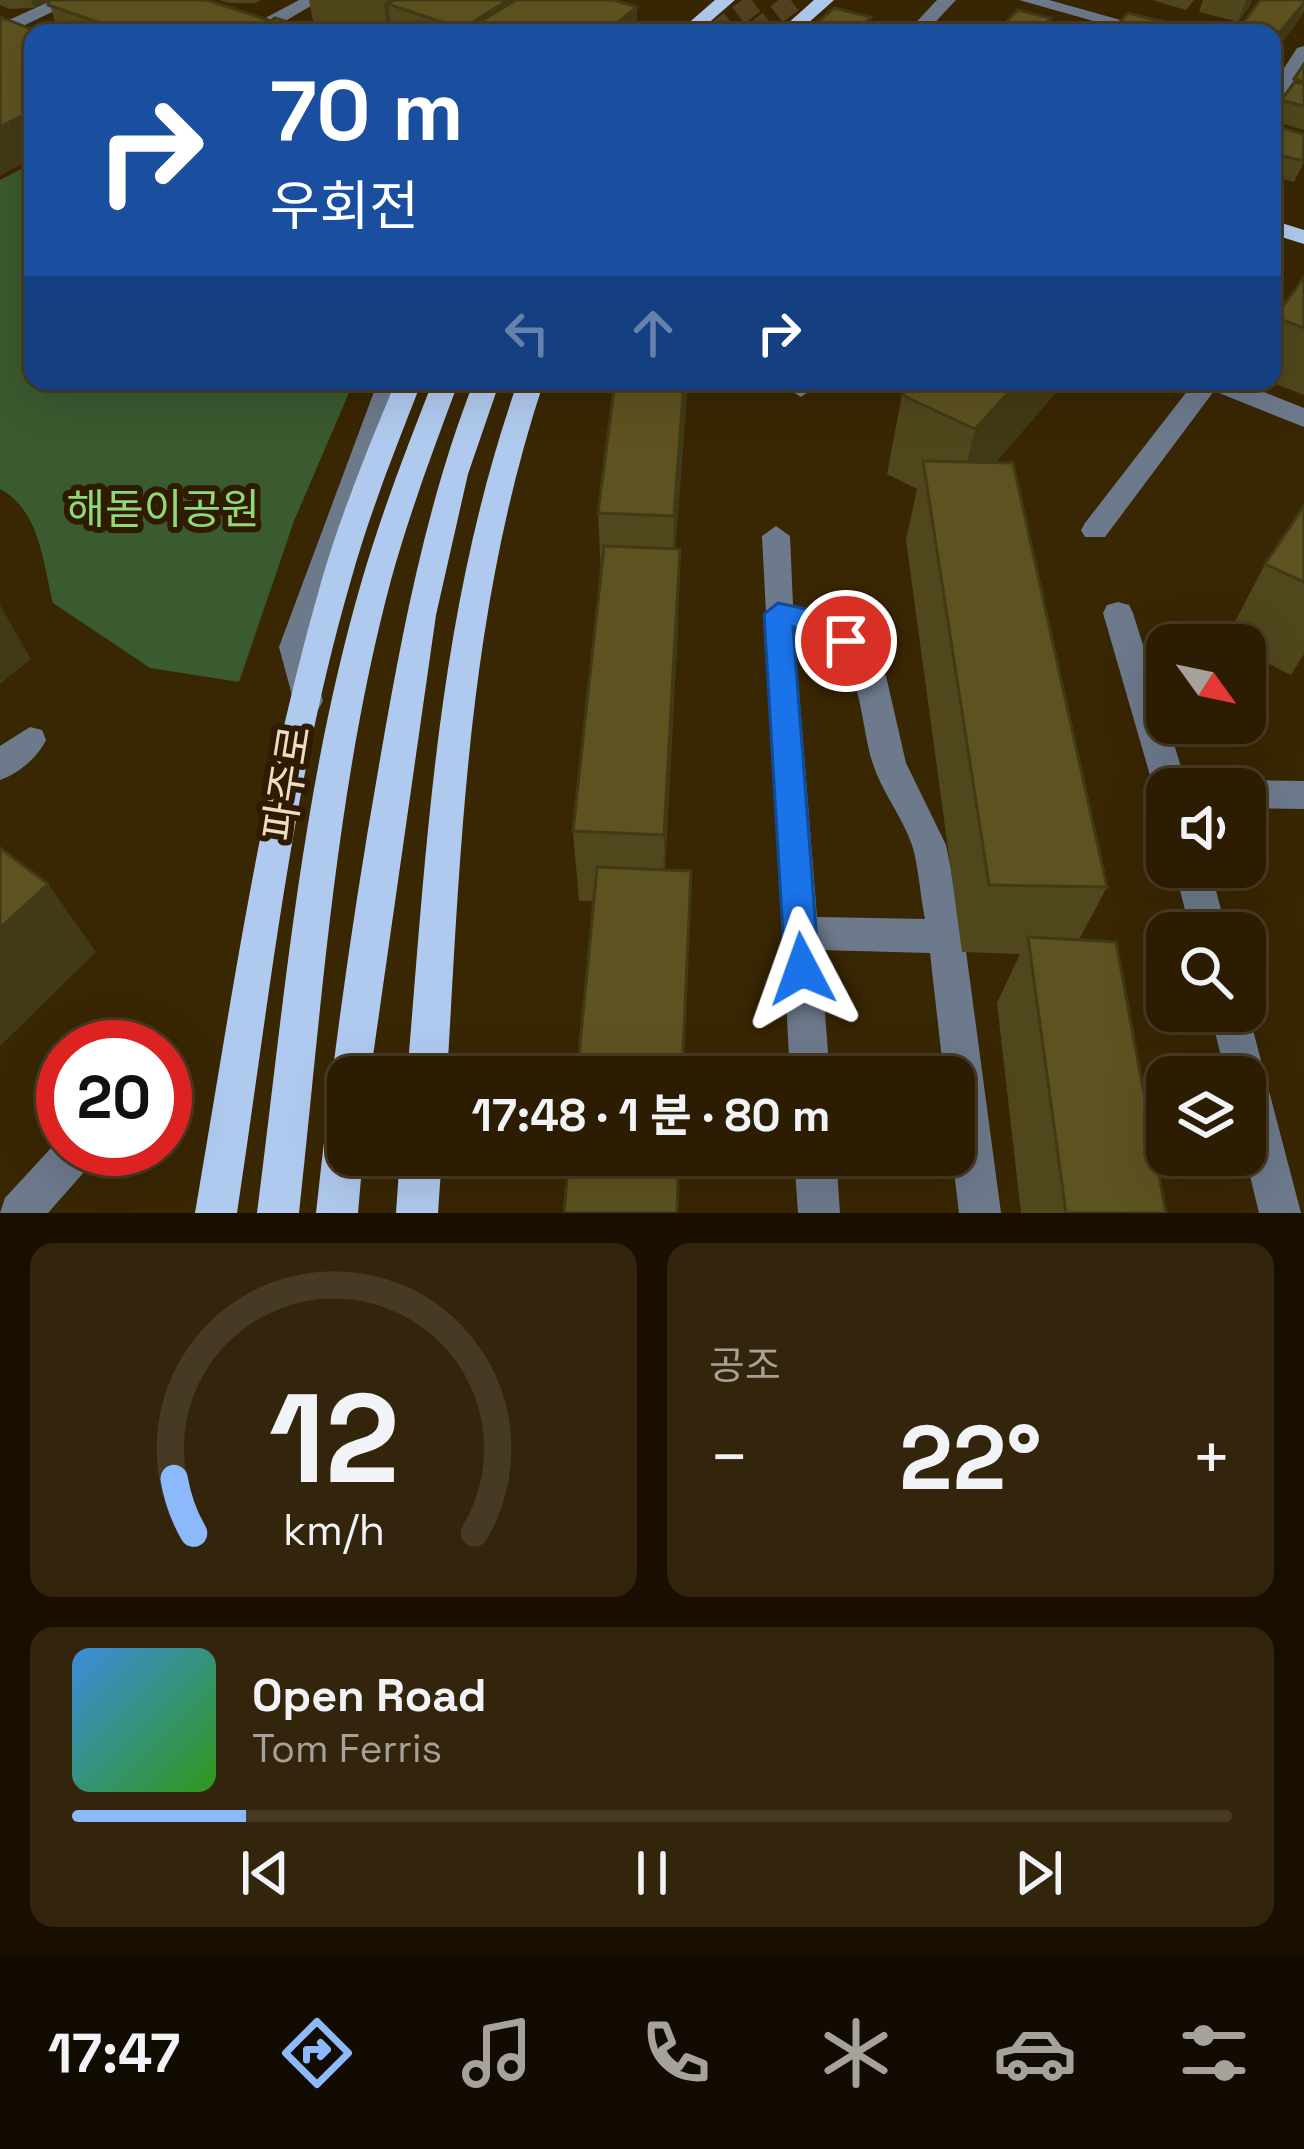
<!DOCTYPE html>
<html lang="ko">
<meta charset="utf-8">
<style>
:root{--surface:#2b1c02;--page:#33250c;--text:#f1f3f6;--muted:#a6a199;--line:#473a24;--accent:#8cb9fc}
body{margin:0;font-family:"Space Grotesk","Noto Sans KR",sans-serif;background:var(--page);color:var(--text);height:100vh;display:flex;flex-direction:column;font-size:45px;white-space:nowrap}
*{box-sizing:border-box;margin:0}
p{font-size:39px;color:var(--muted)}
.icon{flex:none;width:66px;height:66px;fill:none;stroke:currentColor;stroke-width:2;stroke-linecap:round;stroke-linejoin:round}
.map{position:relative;height:1213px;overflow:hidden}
.details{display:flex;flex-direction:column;gap:30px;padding:30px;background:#180f01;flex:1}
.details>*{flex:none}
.top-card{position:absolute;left:24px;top:24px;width:1257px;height:366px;border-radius:24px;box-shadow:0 12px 48px #0002,0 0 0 3px var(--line);background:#1a4fa0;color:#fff;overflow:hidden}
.needle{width:78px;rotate:123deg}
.fabs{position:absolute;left:1146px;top:624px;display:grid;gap:24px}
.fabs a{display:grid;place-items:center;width:120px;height:120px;border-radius:24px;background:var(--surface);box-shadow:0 12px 48px #0002,0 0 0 3px var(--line);font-size:60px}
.speed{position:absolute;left:36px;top:1020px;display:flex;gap:24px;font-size:60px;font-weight:700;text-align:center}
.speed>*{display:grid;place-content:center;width:156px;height:156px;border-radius:50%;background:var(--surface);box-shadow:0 12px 48px #0002,0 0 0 3px var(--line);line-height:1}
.speed .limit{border:18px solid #d22;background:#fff;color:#111}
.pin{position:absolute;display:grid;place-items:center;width:102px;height:102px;color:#fff;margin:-51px;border:6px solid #fff;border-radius:50%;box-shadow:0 3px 12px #0007}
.me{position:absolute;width:132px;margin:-66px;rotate:356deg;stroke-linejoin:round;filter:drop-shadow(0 0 9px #0008)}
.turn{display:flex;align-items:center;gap:42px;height:252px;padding:0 48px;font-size:54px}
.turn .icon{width:156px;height:156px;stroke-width:2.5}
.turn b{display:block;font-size:84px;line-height:102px}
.lanes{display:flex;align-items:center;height:114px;padding:0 48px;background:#0003;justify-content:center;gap:60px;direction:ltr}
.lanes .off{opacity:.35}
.big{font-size:90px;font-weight:700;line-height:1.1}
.details .tile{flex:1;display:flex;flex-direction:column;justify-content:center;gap:18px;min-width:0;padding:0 42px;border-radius:24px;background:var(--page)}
.details .dial{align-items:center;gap:0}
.dial svg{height:312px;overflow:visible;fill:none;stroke:var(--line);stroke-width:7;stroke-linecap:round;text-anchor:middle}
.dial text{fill:var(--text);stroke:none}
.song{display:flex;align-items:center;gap:36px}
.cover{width:144px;height:144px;border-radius:18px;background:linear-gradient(135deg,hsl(210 70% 55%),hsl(110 70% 35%))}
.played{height:12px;border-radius:6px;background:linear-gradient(90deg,var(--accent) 15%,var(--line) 15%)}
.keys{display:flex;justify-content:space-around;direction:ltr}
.heat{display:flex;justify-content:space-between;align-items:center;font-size:66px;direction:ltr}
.details .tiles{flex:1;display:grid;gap:30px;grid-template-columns:1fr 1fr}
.tile:last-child{grid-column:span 2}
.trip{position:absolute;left:327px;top:1056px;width:648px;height:120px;border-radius:24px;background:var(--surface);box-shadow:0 12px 48px #0002,0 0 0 3px var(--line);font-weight:700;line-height:120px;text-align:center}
.dock{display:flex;height:192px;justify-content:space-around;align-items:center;background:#110b01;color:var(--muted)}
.dock .icon{width:84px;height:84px}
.dock .on{color:var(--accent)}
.dock b{font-size:54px;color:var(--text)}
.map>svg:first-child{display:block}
.green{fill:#3a5a2f}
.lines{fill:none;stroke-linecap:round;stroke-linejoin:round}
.major-tunnel{stroke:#544120;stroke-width:20;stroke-dasharray:20 10;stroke-linecap:butt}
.minor{fill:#6d7a8c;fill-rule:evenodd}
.major{fill:#b0caef;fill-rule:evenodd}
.wall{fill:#50471c}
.shaded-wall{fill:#413a16}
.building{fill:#5d5320;stroke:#413a16;stroke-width:3}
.route{fill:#1a73e8;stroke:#114b97;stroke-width:3}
.labels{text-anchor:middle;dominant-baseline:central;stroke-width:12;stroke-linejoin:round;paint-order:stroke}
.park-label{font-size:42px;fill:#91d877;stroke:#2f1c00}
.street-label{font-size:42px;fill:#edddc7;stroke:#2f1c00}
</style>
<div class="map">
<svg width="1304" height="1213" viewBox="0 0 1304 1213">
<rect width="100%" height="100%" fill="#392603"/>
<!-- green -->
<path class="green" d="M33 163V381H354L294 521 239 682 150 668 53 603C43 563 40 510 0 489V180Z"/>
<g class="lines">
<!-- major-tunnel -->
<path class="major-tunnel" d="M714 33 759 0
M753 33 795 0"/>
<!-- minor -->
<path class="minor" d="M53 0H77L0 37V24Z
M158 0H184L254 24 299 0H321L265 33H243Z
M937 0H956L925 33H906Z
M1019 0H1049L1167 33H1136Z
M1304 46V67L1279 106 1272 108V87L1297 48Z
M378 381H404L309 647 323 701 318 710 307 714 296 710 279 647Z
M794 381H823L801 397 788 389Z
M1195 381H1236L1304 408V427L1214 391 1105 537H1085L1081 530 1085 523Z
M776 526 790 536 793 605 831 614 857 633 886 676 906 763 946 845 964 936 1001 1213H959L952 1155 954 1077H944L930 953 820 950 830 1077H790L762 536ZM794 629C864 642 857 709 872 761 881 791 902 816 912 845 919 868 920 895 925 919L817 917Z
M1118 602 1129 605 1133 613 1188 789H1167V802L1159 799 1154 789 1103 613 1107 605Z
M30 727 42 730 46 740C38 757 18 774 0 780V746Z
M1245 780 1304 781V809L1245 808V789H1231Z
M1174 867H1210L1227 933H1191Z
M1245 1004 1248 1011 1301 1213H1259L1245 1155V1077H1226L1210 1011H1245Z
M63 1135V1149H98L92 1163 48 1213H0L5 1198Z
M794 1155H836L840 1213H798Z"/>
<!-- major -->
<path class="major" d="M715 0H735L697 33H677Z
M814 0H834L797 33H777Z
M1272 220 1304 230V244L1272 234Z
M396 381H422C396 447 370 512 351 580 291 786 269 1002 237 1213H195C231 1003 261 791 320 586 340 516 368 448 396 381Z
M433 381H459C434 447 410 512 391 580 336 786 322 1002 299 1213H257C284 1002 302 785 362 580 382 512 407 447 433 381Z
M474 381H500L468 474 436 615 370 1077H348V1155H363L358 1213H316C332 1065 352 919 378 771 401 638 425 507 474 381Z
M518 381H544C468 610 461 839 447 1077H407C427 838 438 609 518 381Z
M400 1155H442L438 1213H396Z"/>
</g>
<!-- wall -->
<path class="wall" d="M0 0H207L271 21 315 31 309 0H614L637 33H58L49 1 34 8 10 9 0 5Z
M219 0H261L255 3H229Z
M1152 0H1194L1186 10Z
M1203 0H1252L1250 6 1238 22 1199 12Z
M1304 0V10L1301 17 1272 56V33H1240L1243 23Z
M871 17 869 33H815L816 24Z
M1051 18 1048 33H1000L1001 27Z
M1304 64V130L1273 121 1281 100Z
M1272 125 1304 134V162L1294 182 1272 176Z
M1304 277V395L1268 381H1272V323Z
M615 381H687L675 549 678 627 665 870 594 901H579L573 831 601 575 598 513Z
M916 381H1066L995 463 1107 887 1079 940 1166 1213H1021L997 1003 1020 954 962 952 906 540 917 489 887 474 902 395Z
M1304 506V654L1291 675 1245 652V645H1232L1225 641 1265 564Z"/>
<!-- shaded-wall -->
<path class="shaded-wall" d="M31 0H51L34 8Z
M389 0H472L388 4 392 33H388L384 3Z
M508 0H544L462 33V29Z
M1246 0H1252L1250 6 1238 22Z
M1304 3 1301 17 1272 56 1280 32Z
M637 7V33H605Z
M871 17 869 33H854Z
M1051 18 1048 33H1037Z
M33 110V158L0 176V127Z
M684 381H687V398L672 594 674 516Z
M1019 381H1066L956 508 975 429Z
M680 549 678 627 663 904 664 835Z
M0 605 31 659 0 684Z
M48 884 96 952 0 1046V928Z"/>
<!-- building -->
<path class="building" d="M49 0H207L271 21 275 18 321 33H129L48 5Z
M395 0H508L462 29 388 4Z
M516 0H614L637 7 605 33H461Z
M1260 0H1304V3L1280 32 1243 23Z
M834 8 871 17 854 33 816 24Z
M1018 10 1051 18 1037 33H1025L1001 27Z
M1128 13 1165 22 1156 33H1120L1112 31Z
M0 17 41 33H33V110L0 127Z
M1304 64V82L1294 79Z
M1295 82 1304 84V106L1281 100Z
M1272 125 1304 134 1303 161 1272 153Z
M1304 277V328L1275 317Z
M615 381H684L674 516 598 513Z
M916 381H1019L975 429 902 395Z
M923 461 1013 463 1107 887 989 885Z
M1304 506V582L1265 564Z
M604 546 680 549 664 835 573 831Z
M0 848 48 884 0 928Z
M597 867 691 871 682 1077H577Z
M1028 937 1116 942 1166 1213H1066Z
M569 1155H679L677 1213H564Z"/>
<!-- route -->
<path class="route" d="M778 603 829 614 860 641 846 652 812 631 793 627 819 969 814 980 802 985 790 980 785 969 764 614Z"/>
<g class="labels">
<!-- park labels -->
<g class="park-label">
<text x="163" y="509">해돋이공원</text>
</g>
<!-- street labels -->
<g class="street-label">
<text transform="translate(287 783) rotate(-81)">파주로</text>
</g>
</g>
</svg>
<div class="fabs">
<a><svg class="needle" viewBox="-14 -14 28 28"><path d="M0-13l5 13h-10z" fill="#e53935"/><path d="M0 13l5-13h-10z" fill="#a6a199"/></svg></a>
<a><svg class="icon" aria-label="sound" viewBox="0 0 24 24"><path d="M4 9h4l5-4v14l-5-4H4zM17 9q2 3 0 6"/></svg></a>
<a><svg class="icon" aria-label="search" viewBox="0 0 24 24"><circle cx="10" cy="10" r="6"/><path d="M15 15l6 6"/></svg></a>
<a><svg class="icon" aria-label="layers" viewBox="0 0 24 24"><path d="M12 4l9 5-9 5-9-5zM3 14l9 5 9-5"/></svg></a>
</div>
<div class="speed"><div class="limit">20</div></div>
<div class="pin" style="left:846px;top:641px;background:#d93025"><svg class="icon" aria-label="arrive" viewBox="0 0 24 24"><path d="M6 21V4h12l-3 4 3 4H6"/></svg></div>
<svg class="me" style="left:802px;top:969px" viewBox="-20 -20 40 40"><path d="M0-17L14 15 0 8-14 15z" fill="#1a73e8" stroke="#fff" stroke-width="4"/></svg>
<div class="trip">17:48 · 1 분 · 80 m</div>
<div class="top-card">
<div class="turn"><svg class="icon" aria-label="right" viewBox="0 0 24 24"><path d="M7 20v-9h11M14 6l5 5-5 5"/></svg><div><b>70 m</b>우회전</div></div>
<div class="lanes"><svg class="icon off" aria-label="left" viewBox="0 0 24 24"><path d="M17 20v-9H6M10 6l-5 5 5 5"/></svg><svg class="icon off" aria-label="ahead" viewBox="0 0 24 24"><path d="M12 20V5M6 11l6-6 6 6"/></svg><svg class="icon" aria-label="right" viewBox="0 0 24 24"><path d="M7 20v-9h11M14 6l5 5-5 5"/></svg></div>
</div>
</div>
<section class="details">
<div class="tiles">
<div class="tile dial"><svg viewBox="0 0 100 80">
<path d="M14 69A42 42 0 1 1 86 69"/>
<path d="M14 69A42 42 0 0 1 9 55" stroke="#8cb9fc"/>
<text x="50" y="56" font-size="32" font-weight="700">12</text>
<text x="50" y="72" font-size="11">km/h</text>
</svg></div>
<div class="tile"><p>공조</p>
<div class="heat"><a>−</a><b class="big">22°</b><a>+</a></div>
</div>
<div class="tile">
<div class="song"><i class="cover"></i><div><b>Open Road</b><p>Tom Ferris</p></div></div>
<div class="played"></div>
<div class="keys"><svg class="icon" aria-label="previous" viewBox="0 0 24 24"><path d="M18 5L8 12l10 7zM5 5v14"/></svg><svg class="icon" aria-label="pause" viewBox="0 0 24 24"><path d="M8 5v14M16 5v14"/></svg><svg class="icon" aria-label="next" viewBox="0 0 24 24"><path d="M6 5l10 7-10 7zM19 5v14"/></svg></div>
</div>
</div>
</section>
<nav class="dock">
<b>17:47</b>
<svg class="icon on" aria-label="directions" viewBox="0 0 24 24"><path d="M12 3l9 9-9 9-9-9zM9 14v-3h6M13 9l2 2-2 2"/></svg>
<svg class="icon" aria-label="music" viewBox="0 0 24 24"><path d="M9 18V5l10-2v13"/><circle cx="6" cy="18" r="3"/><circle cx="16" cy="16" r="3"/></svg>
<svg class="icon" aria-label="phone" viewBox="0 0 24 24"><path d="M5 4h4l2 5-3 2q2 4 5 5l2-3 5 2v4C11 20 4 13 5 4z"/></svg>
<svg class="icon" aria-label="climate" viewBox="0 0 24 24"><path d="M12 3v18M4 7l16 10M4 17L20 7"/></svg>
<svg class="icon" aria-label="car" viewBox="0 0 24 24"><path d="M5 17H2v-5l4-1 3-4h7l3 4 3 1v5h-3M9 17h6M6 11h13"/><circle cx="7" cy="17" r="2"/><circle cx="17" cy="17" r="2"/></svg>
<svg class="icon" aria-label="filters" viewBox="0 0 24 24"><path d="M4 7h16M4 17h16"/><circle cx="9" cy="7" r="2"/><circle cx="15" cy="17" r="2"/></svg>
</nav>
